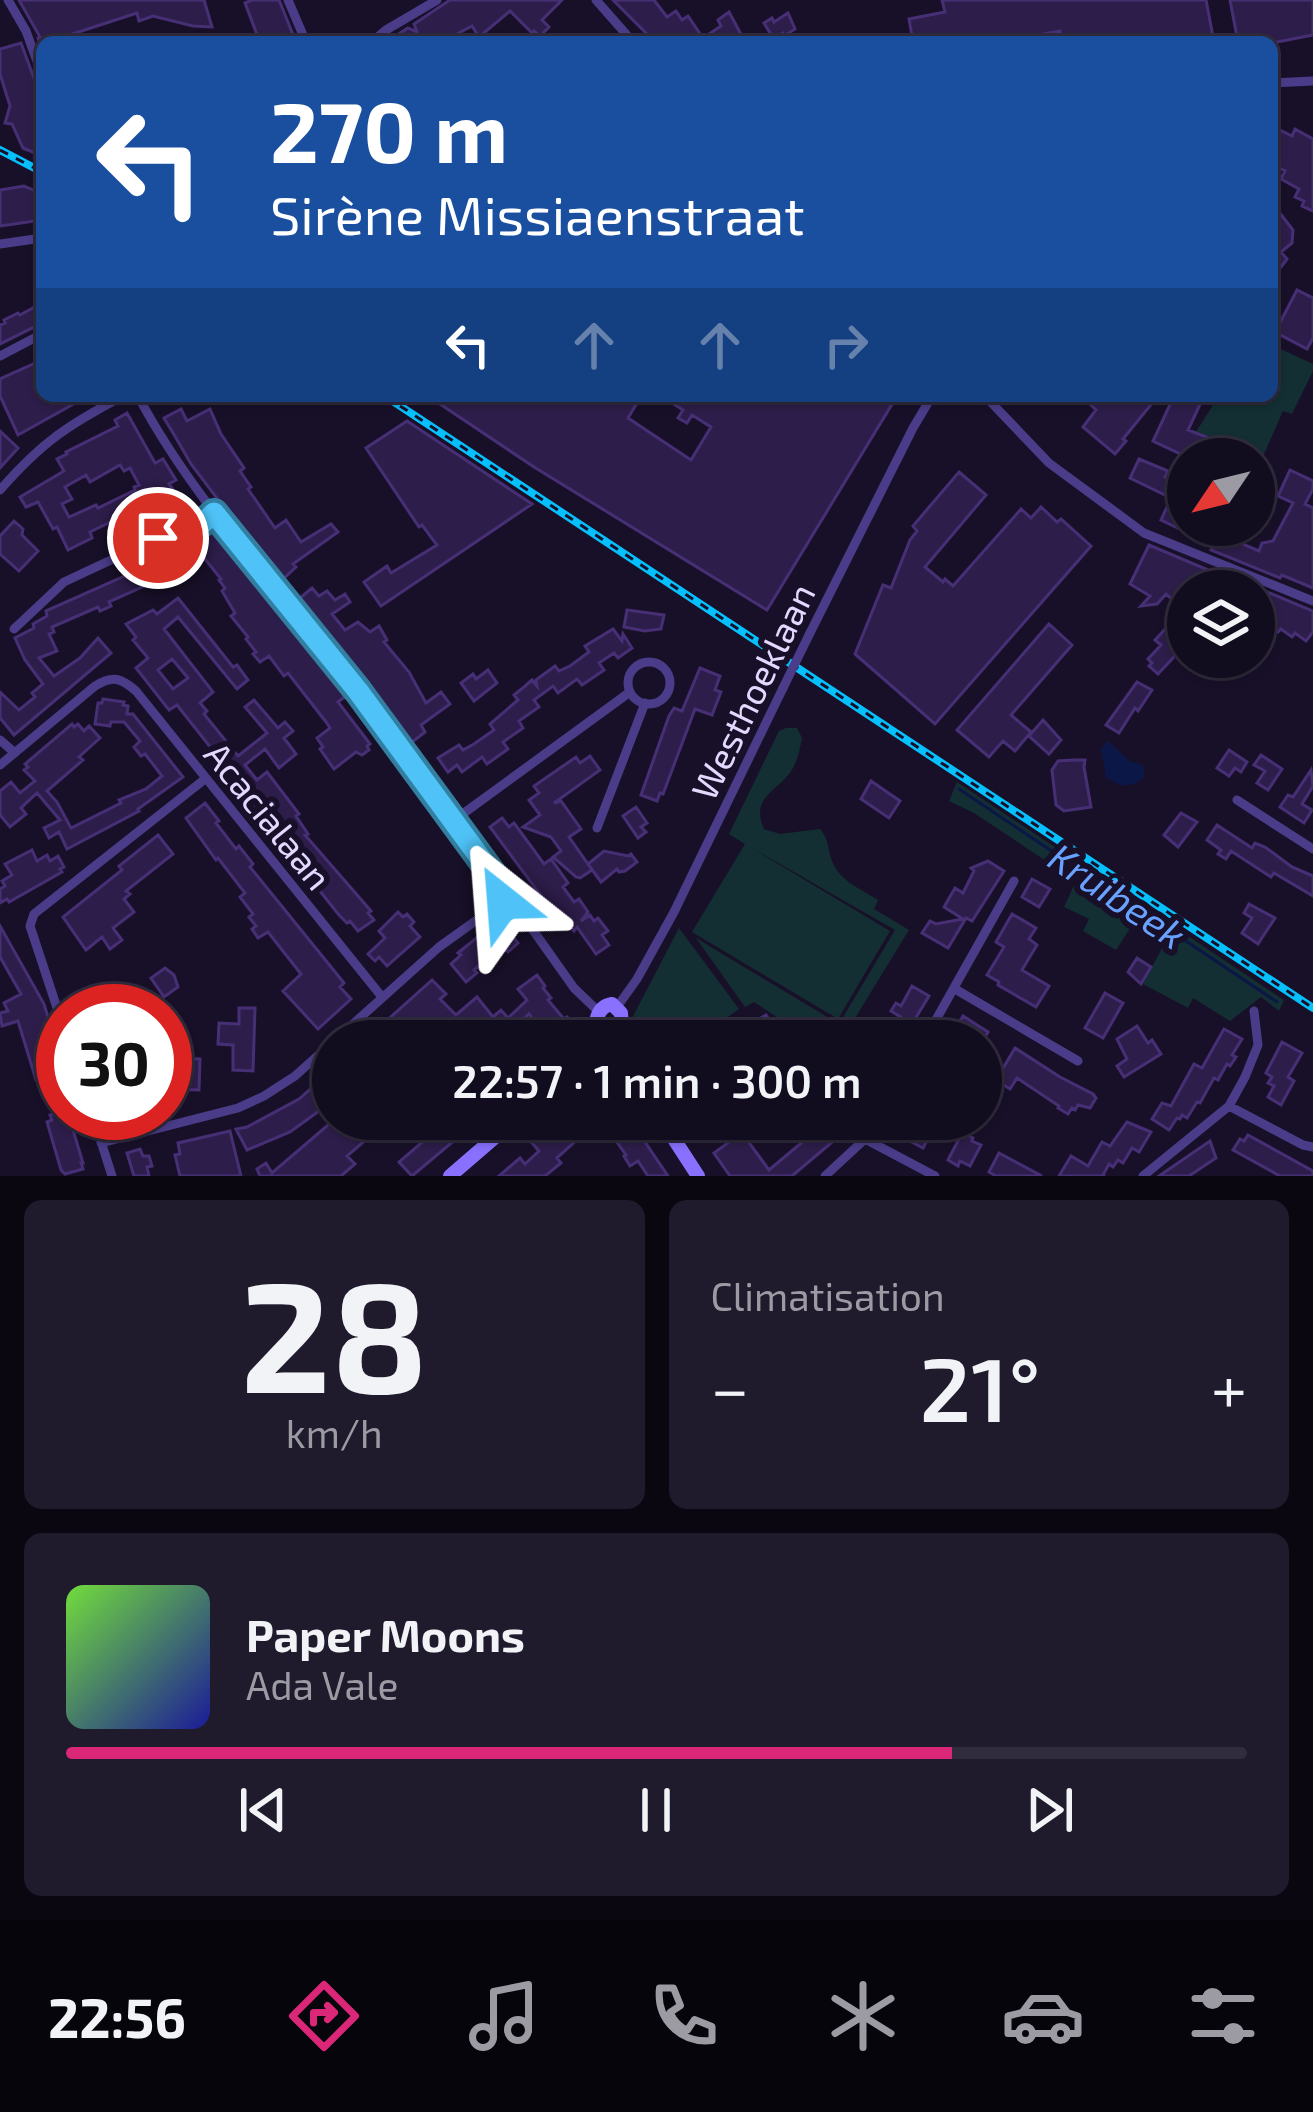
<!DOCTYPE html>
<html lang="fr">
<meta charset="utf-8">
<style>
:root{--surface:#120c1f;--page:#1f1a2c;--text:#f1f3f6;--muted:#9c9ba4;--line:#312c3d;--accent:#db2777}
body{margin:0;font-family:"Exo 2",sans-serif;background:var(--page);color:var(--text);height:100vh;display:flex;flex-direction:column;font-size:45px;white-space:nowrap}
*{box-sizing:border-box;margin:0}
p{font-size:39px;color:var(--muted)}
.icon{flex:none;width:66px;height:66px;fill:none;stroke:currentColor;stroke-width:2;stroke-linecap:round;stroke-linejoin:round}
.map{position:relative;height:1176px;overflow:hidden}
.details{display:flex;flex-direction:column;gap:24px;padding:24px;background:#0a0711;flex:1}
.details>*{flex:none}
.banner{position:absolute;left:36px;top:36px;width:1242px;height:366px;border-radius:18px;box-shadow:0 3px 9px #0004,0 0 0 3px var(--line);background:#1a4fa0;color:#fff;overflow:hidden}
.needle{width:78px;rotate:235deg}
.buttons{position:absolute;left:1167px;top:438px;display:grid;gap:24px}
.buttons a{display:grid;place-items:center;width:108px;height:108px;border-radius:50%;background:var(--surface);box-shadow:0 3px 9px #0004,0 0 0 3px var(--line);font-size:60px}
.speed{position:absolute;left:36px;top:984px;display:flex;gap:24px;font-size:60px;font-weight:700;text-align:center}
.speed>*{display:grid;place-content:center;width:156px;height:156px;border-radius:50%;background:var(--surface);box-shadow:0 3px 9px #0004,0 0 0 3px var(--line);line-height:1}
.speed .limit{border:18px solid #d22;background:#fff;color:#111}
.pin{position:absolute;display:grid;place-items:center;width:102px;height:102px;color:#fff;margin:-51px;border:6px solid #fff;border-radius:50%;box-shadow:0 3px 12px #0007}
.me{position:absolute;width:132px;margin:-66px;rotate:332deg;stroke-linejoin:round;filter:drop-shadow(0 0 9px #0008)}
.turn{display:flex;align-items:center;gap:42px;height:252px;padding:0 36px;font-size:54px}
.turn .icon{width:156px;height:156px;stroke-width:2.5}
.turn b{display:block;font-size:84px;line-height:102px}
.lanes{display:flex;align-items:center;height:114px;padding:0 36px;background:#0003;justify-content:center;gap:60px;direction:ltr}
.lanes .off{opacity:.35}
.big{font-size:90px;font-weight:600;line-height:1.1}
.details .tile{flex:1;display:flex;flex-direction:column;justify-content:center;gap:18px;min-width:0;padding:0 42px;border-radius:18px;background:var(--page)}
.details .dial{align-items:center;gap:0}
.dial b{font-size:156px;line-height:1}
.song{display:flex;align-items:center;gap:36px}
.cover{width:144px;height:144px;border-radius:18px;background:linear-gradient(135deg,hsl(100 70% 55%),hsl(240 70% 35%))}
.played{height:12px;border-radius:6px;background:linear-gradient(90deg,var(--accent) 75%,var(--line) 75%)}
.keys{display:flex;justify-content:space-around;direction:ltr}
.heat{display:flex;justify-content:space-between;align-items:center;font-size:66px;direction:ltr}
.details .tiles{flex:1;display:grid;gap:24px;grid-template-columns:1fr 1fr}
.tile:last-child{grid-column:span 2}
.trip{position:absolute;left:312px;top:1020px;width:690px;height:120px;border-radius:60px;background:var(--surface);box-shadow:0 3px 9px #0004,0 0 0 3px var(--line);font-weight:600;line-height:120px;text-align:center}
.dock{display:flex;height:192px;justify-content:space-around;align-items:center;background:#07050c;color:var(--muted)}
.dock .icon{width:84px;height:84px}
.dock .on{color:var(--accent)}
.dock b{font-size:54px;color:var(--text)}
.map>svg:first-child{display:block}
.green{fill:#132f33}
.water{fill:#0b1847}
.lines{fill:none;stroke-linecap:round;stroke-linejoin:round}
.stream{stroke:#0b1847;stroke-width:3}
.building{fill:#2d1d4a;stroke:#472f76;stroke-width:3;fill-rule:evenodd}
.street{stroke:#4a3c88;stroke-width:9}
.secondary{stroke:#8970fe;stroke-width:14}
.rail-casing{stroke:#06c0fd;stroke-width:8}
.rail{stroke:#181029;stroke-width:3;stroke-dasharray:9;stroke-linecap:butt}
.street-bridge{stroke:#4a3c88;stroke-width:9}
.route-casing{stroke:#337fa1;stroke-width:30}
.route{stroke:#4fc3f7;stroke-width:21}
.labels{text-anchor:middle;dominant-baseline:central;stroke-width:12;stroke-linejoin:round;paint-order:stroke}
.street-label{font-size:36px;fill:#e3d9ff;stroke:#181029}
.water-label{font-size:39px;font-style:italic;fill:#68a2fe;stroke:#181029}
</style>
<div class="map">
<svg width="1313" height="1176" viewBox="0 0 1313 1176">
<rect width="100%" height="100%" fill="#181029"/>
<!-- green -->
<path class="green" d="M1272 345 1313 364V371L1292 414 1283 411 1257 470 1254 469V459H1235L1192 438 1219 396H1272Z
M786 728H797L802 738C800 748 798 759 793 768 780 791 749 796 764 829L780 834 820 829C829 840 827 845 831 858 838 881 860 888 878 900L874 909 909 930 841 1041H792L777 1017 754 1002 745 1007 696 938 839 1024 895 930 750 847 890 931 838 1019 692 932 745 844 729 834 779 731Z
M957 782 1284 1000 1279 1011 1261 997 1230 1021 1193 998 1188 1008 1143 984 1168 937 1137 918 1116 950 1083 931 1089 919 1064 907 1076 881 974 813 949 801Z
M679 928 739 1009 694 1041H630L631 1020Z"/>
<!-- water -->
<path class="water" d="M1108 741 1129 761 1143 765 1144 777C1131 789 1119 787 1106 777L1101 749Z"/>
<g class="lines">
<!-- stream -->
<path class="stream" d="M959 789 1277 1002"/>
</g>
<!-- building -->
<path class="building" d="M19 0H204L212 27 193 26 153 16 139 21 137 13 63 37 64 42 42 40V49L38 38 40 37Z
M252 0H279L296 42H268L267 37 259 40 245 3Z
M450 0H562L542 20 549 27 540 36 534 31 532 33 510 11 479 37 472 26 442 42H386L408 28 417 32 414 24Z
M613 0H654L667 17 676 11 682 20 688 16 703 38 721 26 718 20 729 12 742 36 734 42H655Z
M942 0H1206L1214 42H1062L1060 31 1000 42H913L909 19 945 12Z
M1230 0H1313V35L1272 43 1238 42Z
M788 13 795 29 784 36 783 33 773 38 764 23 772 18 774 22Z
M21 43 42 100V156L23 148 12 124 5 123 10 106 0 74V49Z
M1272 126 1292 136 1295 129 1313 139V211L1302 206 1304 201 1295 197 1299 189 1281 179 1285 171 1272 164Z
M24 186 42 194V220L0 226V190Z
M1272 203 1293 230 1292 243 1281 252 1287 259 1272 279Z
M1297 290 1313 298V338L1307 349 1275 332Z
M42 303V323L0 344V325L5 323 4 320 18 313 20 315Z
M42 360V378L37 381 42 396H88L18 435 0 396V379Z
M428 396H626L637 403 628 418 691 460 711 427 692 415 687 423 678 418 683 410 661 396H897L767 610 534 467Z
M1082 396H1158L1123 439 1126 441 1115 454 1083 427 1096 410Z
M1174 396H1204L1188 430 1209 438 1199 459H1191L1153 441Z
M181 409 187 421 210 409 221 434 244 468 240 471 251 487 248 489 275 528 286 520 301 542 331 524 338 532 293 564 296 567 282 580 276 576 191 464 176 438 164 418Z
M127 413 155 463 163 459 176 480 169 484 172 488 154 497 156 500 90 532 92 538 68 550 57 527 53 529 38 502 26 507 20 497 64 471 57 459 67 454 66 452 118 426 115 420ZM120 465 124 471 130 468 139 485 134 487 135 490 98 508 96 505 69 517 62 504 72 499 65 487 86 475 90 482Z
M407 421 532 504 381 606 364 582 387 566 391 573 437 545 422 525 419 527 366 448Z
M0 431 18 448 0 468Z
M1139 459 1168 471 1165 477 1188 488V520L1184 531 1161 520 1171 498 1130 478Z
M1290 470 1313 481V489L1305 504 1313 508V588L1282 575 1280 578 1211 550 1214 545 1207 542 1212 531 1259 551 1262 543 1273 541 1293 503 1278 496Z
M959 472 986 495 925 567 943 582 945 579 953 586 1021 509 1031 518 1041 507 1057 522 1061 519 1091 546 935 724 855 654 883 585 891 588 910 540 917 531 913 526Z
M14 521 23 529 22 535 38 551 19 571 0 554V536Z
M214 529 347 695 338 702 370 744 367 746 369 750 362 755 356 752 334 769 320 749 323 747 317 738 330 728 326 722 288 673 284 676 269 656 260 662 253 654 256 652 246 639 248 637 231 616 235 613 222 591 225 588 219 580 221 579 205 559 198 562 195 557 191 558 184 544Z
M1149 545 1206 569 1176 603 1166 594 1157 604 1141 606 1150 596 1130 584Z
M154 563 160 579 109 602 111 606 100 611 98 607 52 627 54 632 49 634 57 651 39 658 54 676 80 658 98 638 111 653 14 735 0 718V692L19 710 35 697 32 693 43 684 25 660 15 638 34 628 33 624 47 616 46 611Z
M1243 582 1313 611V632L1306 641 1295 633 1292 637 1281 629 1278 632 1268 624 1262 629 1254 623V591H1239Z
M312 588 319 596 327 591 335 600 345 594 350 602 332 614 345 630 358 622 370 632 379 626 387 640 384 642 409 672 426 703 441 692 450 704 421 725 425 732 411 743 304 606 300 598Z
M178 598 233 667 237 665 248 680 237 689 178 617 164 629 213 692 200 703 207 711 204 714 238 756 267 733 245 707 254 700 278 728 285 722 293 731 284 738 296 754 279 768 265 749 245 765 257 780 267 772 299 814 296 816 308 834 305 835 371 911 368 913 374 920 358 931 350 921 347 923 339 915 263 820 260 823 245 805 234 791 243 783 226 767 177 705 169 710 136 668 148 658 133 640 136 637 126 624 153 610 157 614ZM172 659 188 678 173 689 158 670Z
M627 610 664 615 661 629 645 631 624 627Z
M1180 613 1188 620V642L1158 674 1149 666 1152 663 1148 659 1161 645 1155 640Z
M1049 624 1072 645 1011 715 1031 732 1015 751 1003 741 989 757 957 730Z
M613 629 622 641 623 634 632 648 618 658 614 653 599 663 604 670 582 685 577 679 558 693 553 686 534 700 539 707 519 721 523 728 503 742 508 749 487 764 482 757 462 772 457 765 448 772 438 758 459 745 463 750 474 744 494 730 490 724 518 700 514 695 524 687 532 680 537 686 536 680 555 666 559 671 570 666 589 652 585 646Z
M700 668 720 676 715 690 721 692 712 715 695 709 663 794 660 793 657 801 641 795 669 716 674 708 682 711Z
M488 670 497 683 474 701 461 683 473 674 476 679Z
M1137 682 1152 690 1138 711 1135 708 1119 733 1106 725Z
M103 699 124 702 123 705 128 706 127 714H133L183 777 138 809 139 811 67 849 59 832 49 838 44 828 60 820 37 793 21 808 26 814 10 827 0 815V791L11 782 20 793 35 781 24 770 28 767 25 764 72 724 74 727 78 724 84 731 89 726 100 738 79 757 83 760 47 791 57 802 71 828 121 803 119 800 146 789 162 776 145 754 141 756 134 747 140 741 124 722H111L110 726 95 724 98 703H102Z
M1043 720 1061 740 1049 754 1029 736Z
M1229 750 1247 762 1241 772 1235 768 1229 776 1217 768Z
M1261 755 1282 769 1268 790 1257 783 1265 771 1254 765Z
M590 756 600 770 554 803 561 801 581 829 569 837 588 864 604 851 628 856 631 854 637 862 625 871 619 872 617 869 601 882 588 864 592 870 580 878 576 877 553 857 561 851 551 837 523 827 540 815 529 800 539 793 534 786 576 757 580 763Z
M1074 760H1085L1084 767 1091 807 1064 811 1056 805 1052 770 1058 761Z
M1311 770 1313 786 1302 804 1312 810 1304 823 1280 807 1288 795 1293 797Z
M871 781 900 801 889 818 861 799Z
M205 803 219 821 216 823 236 849 239 846 253 864 250 867 344 983 340 987 351 999 318 1029 283 991 301 974 268 932 258 938 252 929 256 926 249 917 253 914 240 897 245 893 218 858 216 860 186 818Z
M636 807 647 823 641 827 646 832 638 838 623 816Z
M1181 813 1197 822 1178 847 1164 835Z
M502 818 509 827 514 823 544 864 551 859 568 883 563 887 574 902 579 899 588 912 581 921 590 915 594 921 598 918 608 931 602 935 609 945 596 954 577 927 574 931 564 918 559 914 556 916 490 827Z
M1217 825 1252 848 1255 843 1265 847 1292 867 1313 876V896L1274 873 1271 877 1231 851 1226 859 1218 854 1221 850 1207 840Z
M158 835 173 854 126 891 130 894 124 899 134 912 113 928 122 940 110 949 102 937 86 950 63 917 122 870 119 866Z
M32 850 37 861 47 855 50 861 58 856 64 867 60 869 62 872 9 902 7 899 0 903V889L5 886 2 881 12 875 5 864Z
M988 861 1004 871 972 921 966 918 948 948 922 933 930 921 936 924 963 919 944 907 955 888 963 893 974 871 971 868Z
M1032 879 1050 889 1039 907 1022 897Z
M1249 904 1275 918 1258 944 1242 933 1252 918 1244 913Z
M398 912 403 917 407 914 414 922 410 926 420 937 387 966 379 957 375 961 368 954 385 938 379 931Z
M1012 914 1036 928 1029 939 1037 945 1022 970 1049 986 1036 1007 998 985 999 982 987 975 1004 947 996 942Z
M503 925 518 943 508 952 505 949 495 957 493 954 474 970 477 973 466 982 451 964 461 955 458 953 479 936 481 939Z
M0 926 44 1004 63 1065V1091L52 1094 47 1077 36 1080 18 1021 2 1026 0 1013 8 1011 4 1003 21 994 0 957Z
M1137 958 1151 967 1141 984 1128 972Z
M165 968 174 975 178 987 164 997 151 978Z
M537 975 545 986 543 988 551 998 548 1000 564 1019 567 1017 576 1027 559 1041H556L549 1033 546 1035 529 1014 498 1041H435L418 1023 397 1041H364L432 980 446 994 440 999 456 1015 477 997 493 1017 501 1010 508 1018 527 1000 518 989Z
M912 986 929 996 912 1024 891 1011 896 1003 901 1006Z
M1105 993 1123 1003 1103 1038 1085 1028Z
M239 1008H255L253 1071 233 1070V1045L218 1044 219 1023 239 1024Z
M766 1015 773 1026 776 1024 788 1041H771L757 1020Z
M963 1016 988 1032 983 1041H962L952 1035Z
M1137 1026 1148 1043 1152 1040 1161 1054 1124 1077 1117 1066 1127 1059 1117 1039Z
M1224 1029 1242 1039 1232 1055 1236 1057 1230 1066 1227 1064 1218 1080 1214 1078 1200 1103 1197 1102 1187 1118 1182 1115 1180 1119 1177 1118 1169 1130 1152 1119 1162 1103 1171 1106 1194 1064 1202 1068Z
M1282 1042 1302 1053 1288 1077 1294 1081 1281 1105 1268 1097 1274 1086 1268 1083 1272 1077 1266 1073Z
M1015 1048 1060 1077 1093 1094 1096 1098 1090 1108 1078 1105 1075 1110 1072 1108 1068 1114 1058 1108 1059 1106 1017 1078 1010 1089 996 1080Z
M165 1058 200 1059 199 1090 165 1089Z
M333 1069V1101L290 1132 247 1150 236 1129 247 1127 299 1099Z
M63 1111V1117L66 1115 70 1120 83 1163H81L83 1169 65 1174 61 1170 47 1122 52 1120 50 1115Z
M335 1119H390L347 1156 355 1164 341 1176H260L257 1169 266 1163 272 1173Z
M449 1119H480L412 1176 399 1162Z
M560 1119H600L557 1158 561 1163 545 1176H499L520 1158 525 1164 539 1151 532 1143Z
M633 1119H637L644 1130 639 1133 668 1176H648L638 1161 630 1166 624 1156 626 1155 611 1134Z
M801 1119H807L817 1132 824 1126 828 1127 837 1138 792 1176H730L714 1153 729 1142 731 1138 727 1133 737 1126 769 1170 806 1139 794 1125Z
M901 1120 930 1135 923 1148 895 1133Z
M1127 1122 1151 1132 1139 1152 1132 1148 1123 1163 1118 1160 1113 1167 1109 1164 1103 1175 1105 1176H1059L1071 1156 1088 1166 1102 1142 1110 1146Z
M947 1125 973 1138 972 1141 981 1145 970 1166 960 1161 958 1166 948 1160 960 1137 943 1136V1129Z
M230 1131 241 1176H180L175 1155 180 1154 178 1143Z
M1248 1135 1313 1171V1176H1280L1233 1150 1240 1139 1244 1141Z
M1210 1141 1216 1158 1189 1176H1159Z
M140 1149 143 1156H149L152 1166 147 1167 149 1176H134L127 1153Z
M999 1153 1042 1176H996L989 1172Z"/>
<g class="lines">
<!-- street -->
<path class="street" d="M8 0 26 31 42 75
M288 0 306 42
M596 0 633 42
M372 42 386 30 437 0
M1272 83 1313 81
M0 244 42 238
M0 356 42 334
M138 396C190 494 266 575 335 662 418 767 496 878 574 988L599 1012
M985 396 1049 463 1144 533 1313 601
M0 490C42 442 68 425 123 396
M14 629 64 582 158 538C177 536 200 527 214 513
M810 633 913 428 932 396
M628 683a21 21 0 1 1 42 0a21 21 0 1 1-42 0Z
M0 740 15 753
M0 765 95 686C113 675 121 678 136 691L382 997
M1237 800 1313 849
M453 821 630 692
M597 828 645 703
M955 989 1078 1061
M617 1007 637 979 674 912 783 688
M63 1026 30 926 34 914 205 779
M924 1041 1014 881
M1229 1106 1303 1145 1313 1147
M92 1113 112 1176
M865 1139 935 1176
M101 1143 238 1108 264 1096 295 1076 439 947 509 897
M825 1176 865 1139 877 1119
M1143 1176 1229 1106 1245 1077 1258 1045 1254 1011"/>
<!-- secondary -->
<path class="secondary" d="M598 1041C593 1027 595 1007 612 1004L621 1013 623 1041
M661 1119 698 1176
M450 1176 516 1119"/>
<!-- rail casing -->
<g class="rail-casing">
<path id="rail" d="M0 150 42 172
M385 396 1313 1008"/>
</g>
<!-- rail -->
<use href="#rail" class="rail"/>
<!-- street-bridge -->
<path class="street-bridge" d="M783 688 810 633"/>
</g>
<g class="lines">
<!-- route casing -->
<g class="route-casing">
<path id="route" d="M158 538C177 536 201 527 214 513L358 691 509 897 503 902"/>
</g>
<!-- route -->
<use href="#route" class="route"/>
</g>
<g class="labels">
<!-- street labels -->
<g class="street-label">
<text transform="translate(752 691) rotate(-64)">Westhoeklaan</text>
<text transform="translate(269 815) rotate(51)">Acacialaan</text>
</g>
<!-- water labels -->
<g class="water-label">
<text transform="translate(1118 895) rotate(34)">Kruibeek</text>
</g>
</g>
</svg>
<div class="buttons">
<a><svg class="needle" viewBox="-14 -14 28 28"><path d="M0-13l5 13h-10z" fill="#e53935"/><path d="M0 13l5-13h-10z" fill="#9c9ba4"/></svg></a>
<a><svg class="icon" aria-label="layers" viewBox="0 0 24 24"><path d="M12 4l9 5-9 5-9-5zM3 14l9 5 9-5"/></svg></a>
</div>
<div class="speed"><div class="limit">30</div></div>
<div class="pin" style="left:158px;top:538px;background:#d93025"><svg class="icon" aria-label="arrive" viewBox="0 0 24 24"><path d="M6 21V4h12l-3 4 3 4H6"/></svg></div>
<svg class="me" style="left:503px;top:902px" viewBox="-20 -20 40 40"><path d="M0-17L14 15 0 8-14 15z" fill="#4fc3f7" stroke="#fff" stroke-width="4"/></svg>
<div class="trip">22:57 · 1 min · 300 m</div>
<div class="banner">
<div class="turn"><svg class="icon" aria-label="left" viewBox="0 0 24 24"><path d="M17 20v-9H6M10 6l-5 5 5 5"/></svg><div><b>270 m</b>Sirène Missiaenstraat</div></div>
<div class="lanes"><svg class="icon" aria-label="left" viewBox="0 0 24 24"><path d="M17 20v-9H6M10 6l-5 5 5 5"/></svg><svg class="icon off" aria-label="ahead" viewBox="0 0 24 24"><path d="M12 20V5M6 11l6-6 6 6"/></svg><svg class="icon off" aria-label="ahead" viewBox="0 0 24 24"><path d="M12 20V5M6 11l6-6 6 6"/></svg><svg class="icon off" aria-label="right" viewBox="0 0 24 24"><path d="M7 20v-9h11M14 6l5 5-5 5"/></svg></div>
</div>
</div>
<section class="details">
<div class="tiles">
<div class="tile dial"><b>28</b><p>km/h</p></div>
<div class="tile"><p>Climatisation</p>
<div class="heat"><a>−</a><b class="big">21°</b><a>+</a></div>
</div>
<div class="tile">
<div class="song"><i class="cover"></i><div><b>Paper Moons</b><p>Ada Vale</p></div></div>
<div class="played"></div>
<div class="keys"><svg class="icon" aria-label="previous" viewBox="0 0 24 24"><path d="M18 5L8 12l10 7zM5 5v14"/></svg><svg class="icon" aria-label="pause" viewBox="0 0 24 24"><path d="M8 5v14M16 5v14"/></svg><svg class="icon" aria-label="next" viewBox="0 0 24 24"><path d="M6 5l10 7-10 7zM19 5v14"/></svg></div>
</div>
</div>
</section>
<nav class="dock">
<b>22:56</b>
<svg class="icon on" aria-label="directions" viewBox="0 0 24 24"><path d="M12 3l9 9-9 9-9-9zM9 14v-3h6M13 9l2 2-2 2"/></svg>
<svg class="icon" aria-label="music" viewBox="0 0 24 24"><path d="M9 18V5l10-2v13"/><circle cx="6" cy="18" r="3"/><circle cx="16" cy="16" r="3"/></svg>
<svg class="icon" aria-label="phone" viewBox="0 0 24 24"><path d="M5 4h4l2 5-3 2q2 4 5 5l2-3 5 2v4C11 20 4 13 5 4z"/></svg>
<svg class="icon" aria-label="climate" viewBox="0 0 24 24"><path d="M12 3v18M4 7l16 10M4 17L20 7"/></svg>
<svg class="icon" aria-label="car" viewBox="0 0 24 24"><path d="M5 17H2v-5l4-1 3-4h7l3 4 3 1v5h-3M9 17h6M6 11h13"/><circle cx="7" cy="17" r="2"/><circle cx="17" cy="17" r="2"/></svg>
<svg class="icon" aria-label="filters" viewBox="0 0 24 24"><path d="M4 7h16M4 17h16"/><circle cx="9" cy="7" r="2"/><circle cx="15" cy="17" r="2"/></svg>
</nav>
